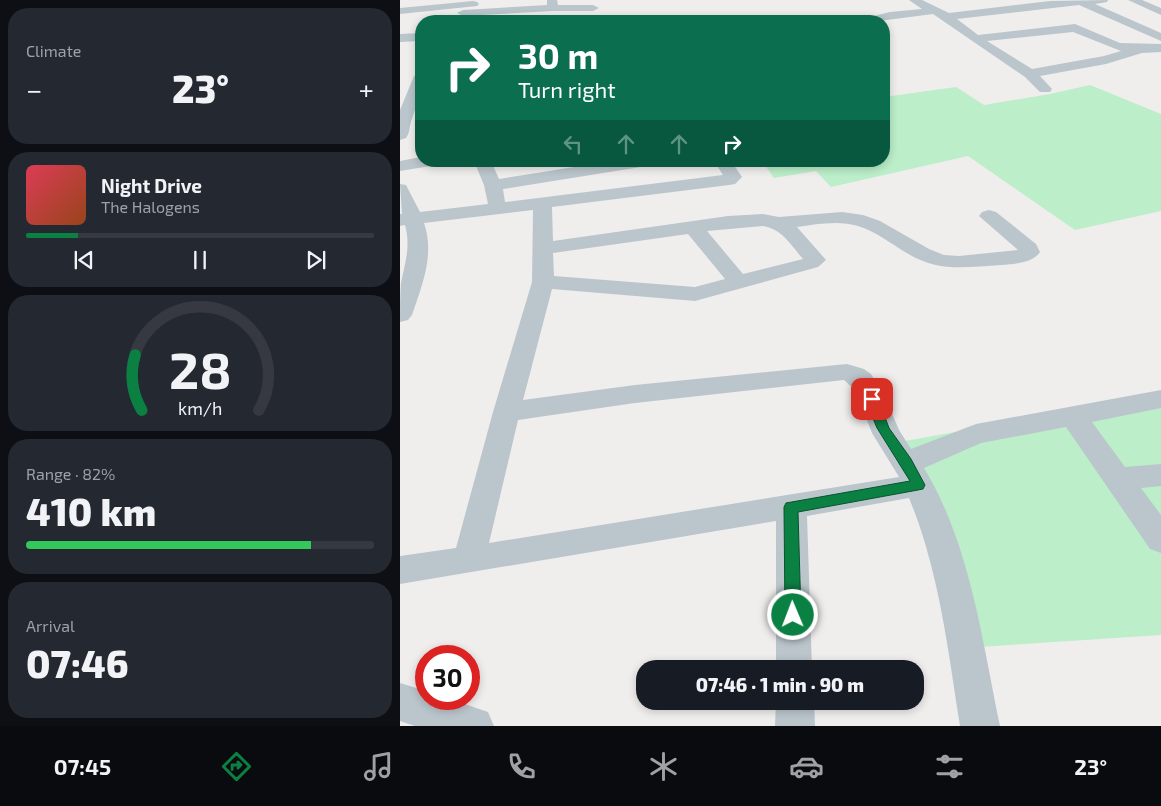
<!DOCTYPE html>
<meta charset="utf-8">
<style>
:root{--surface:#171b24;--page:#242831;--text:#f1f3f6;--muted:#9ea1a6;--line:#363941;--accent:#0b8043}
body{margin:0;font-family:"Exo 2",sans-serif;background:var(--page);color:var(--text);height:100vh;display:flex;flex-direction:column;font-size:19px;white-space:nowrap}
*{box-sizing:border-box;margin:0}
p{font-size:16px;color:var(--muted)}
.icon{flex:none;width:28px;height:28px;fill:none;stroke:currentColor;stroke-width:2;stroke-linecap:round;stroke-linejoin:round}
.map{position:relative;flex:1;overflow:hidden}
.side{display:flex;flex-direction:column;gap:8px;padding:8px;background:#0d0f14;width:400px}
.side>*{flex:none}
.top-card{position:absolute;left:15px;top:15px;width:475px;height:152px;border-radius:20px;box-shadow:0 2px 8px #0003;background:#0b6e4f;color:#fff;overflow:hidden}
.speed{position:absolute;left:15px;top:645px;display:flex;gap:10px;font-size:25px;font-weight:700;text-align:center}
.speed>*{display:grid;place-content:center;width:65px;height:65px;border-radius:50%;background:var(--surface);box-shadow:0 2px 8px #0003;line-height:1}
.speed .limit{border:8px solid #d22;background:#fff;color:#111}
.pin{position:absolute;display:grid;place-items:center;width:42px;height:42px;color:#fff;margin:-21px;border-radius:10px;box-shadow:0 2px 8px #0006}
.me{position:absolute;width:55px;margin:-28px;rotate:359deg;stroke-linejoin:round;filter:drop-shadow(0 0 4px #0008)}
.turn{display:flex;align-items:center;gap:18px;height:105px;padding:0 20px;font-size:22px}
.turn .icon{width:65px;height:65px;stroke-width:2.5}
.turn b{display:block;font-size:35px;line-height:42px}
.lanes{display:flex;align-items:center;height:48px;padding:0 20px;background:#0003;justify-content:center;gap:25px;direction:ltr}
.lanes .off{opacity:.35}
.big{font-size:38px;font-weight:800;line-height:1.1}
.side .card{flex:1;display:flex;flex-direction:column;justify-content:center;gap:8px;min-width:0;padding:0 18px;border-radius:20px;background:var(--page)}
.side .dial{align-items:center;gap:0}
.dial svg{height:130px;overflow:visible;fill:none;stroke:var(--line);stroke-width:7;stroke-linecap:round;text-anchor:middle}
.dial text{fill:var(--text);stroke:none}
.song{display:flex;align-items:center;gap:15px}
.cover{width:60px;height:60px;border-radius:8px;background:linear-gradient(135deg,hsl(350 70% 55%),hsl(20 70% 35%))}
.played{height:5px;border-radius:2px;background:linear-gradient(90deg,var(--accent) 15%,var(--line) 15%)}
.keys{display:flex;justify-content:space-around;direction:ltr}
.heat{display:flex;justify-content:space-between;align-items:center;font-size:28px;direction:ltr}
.charge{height:8px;border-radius:4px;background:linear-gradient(90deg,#34c759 82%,var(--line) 0)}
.trip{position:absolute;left:236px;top:660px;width:288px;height:50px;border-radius:20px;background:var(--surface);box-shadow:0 2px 8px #0003;font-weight:800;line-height:50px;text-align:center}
.tabs{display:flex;height:80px;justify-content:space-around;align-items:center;background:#090b0e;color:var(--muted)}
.tabs .icon{width:35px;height:35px}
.tabs .on{color:var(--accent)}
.tabs b{font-size:22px;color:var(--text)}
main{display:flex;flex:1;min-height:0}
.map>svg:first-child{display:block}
.green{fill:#bbeec9}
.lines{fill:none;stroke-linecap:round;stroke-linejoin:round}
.street{fill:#bbc6cc;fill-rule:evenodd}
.route{fill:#0b8043;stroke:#07532c}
</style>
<main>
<section class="side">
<div class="card"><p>Climate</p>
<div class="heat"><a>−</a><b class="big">23°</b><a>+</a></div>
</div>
<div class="card">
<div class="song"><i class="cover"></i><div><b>Night Drive</b><p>The Halogens</p></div></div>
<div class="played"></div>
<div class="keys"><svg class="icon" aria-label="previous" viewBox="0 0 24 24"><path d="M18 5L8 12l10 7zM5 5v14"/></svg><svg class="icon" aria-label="pause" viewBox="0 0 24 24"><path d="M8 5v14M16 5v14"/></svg><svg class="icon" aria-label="next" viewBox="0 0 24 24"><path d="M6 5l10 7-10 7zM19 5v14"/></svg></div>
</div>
<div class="card dial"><svg viewBox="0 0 100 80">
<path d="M14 69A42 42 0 1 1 86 69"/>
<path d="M14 69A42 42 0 0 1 10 35" stroke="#0b8043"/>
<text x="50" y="56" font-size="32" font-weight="700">28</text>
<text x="50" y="72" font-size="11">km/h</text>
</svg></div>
<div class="card"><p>Range · 82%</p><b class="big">410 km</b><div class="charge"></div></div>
<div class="card"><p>Arrival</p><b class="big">07:46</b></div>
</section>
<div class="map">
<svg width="761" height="726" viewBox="0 0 761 726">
<rect width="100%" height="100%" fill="#f0eded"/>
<!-- green -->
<path class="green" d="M690 85 761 114V211L675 230 568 156 431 187 416 171 374 178 362 161H484V97L556 87 584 105 650 94Z
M761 395V635L563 648 505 441Z"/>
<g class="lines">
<!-- street -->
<path class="street" d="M147 0H157L158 5H193L199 8 193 11H153L63 16 57 13 63 10 147 5Z
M509 0H522L549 13 650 1 708 0 707 2 695 4 761 33V41L679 5 557 19 578 35 675 24 720 43 761 44V52L742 53 706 64 640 76 652 89 650 92H640L625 77 533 14 479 21H460L462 19 490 12 522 9ZM673 32 721 51 704 56 632 69 587 41Z
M728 0H742L761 8V15Z
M73 1 77 2 79 4 77 6 0 14V8Z
M21 33V41L0 42V34Z
M21 72C22 91 18 101 12 119 9 126 10 133 6 138L0 140V110L14 76Z
M21 157V161H39L37 165 0 171V161Z
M74 161H91L99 179 212 161H255L253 165 247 166 103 189 105 202 323 175 314 161H331L342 177 335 184 329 185 152 207 153 241 328 216 363 214 379 217 442 212 463 215 480 221 529 249 544 255 559 256 618 250 579 216 582 212 589 210 596 212 636 244 640 252C633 263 614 264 602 265 564 267 539 273 505 252 490 243 475 231 458 226 439 220 416 224 397 227L426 260 418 267 295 301 152 289 123 400 235 385 447 364 464 369 471 374 485 397 499 430 511 449 576 424 761 390V408L692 422 725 467 761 464V486L741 488 761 515V553L750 549 666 427 581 443 524 468C570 544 582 639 600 726H560C548 650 539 570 509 498L407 516 412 669H376V521L0 584V556L56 548 93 412 132 282 133 210 24 223C35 255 22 285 12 315L8 320 0 322C0 310 0 295 1 283 5 263 11 246 5 225L0 226V214H2L0 184 6 185 20 212 88 204 84 185ZM363 226C382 229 391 245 403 259L343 274 307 231ZM288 234 325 279 295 287 154 276 153 253ZM444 380 455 390 472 433 499 477 89 543 118 420 235 403Z
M0 683 26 691V699H50L88 712 94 726H15L0 721Z
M376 701H414L415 726H375Z"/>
</g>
<!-- route -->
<path class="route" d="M472 395 478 399 489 428 511 459 525 485 523 489 518 490 398 512 401 615 399 620 393 622 387 620 385 615 384 507 386 503 510 481 477 428 465 399Z"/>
</svg>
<div class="speed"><div class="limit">30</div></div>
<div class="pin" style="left:472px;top:399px;background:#d93025"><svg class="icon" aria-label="arrive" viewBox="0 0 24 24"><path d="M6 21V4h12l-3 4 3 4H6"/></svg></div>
<svg class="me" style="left:393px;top:615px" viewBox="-20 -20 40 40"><circle r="17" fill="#0b8043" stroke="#fff" stroke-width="3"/><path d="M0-11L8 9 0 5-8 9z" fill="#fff"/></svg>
<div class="trip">07:46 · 1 min · 90 m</div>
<div class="top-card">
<div class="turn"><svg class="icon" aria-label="right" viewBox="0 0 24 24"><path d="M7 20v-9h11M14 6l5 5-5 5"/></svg><div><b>30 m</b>Turn right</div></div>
<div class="lanes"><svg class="icon off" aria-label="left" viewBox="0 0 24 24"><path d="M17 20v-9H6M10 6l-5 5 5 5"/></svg><svg class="icon off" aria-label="ahead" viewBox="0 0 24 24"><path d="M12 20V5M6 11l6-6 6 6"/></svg><svg class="icon off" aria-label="ahead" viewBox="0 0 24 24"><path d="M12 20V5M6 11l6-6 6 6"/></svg><svg class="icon" aria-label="right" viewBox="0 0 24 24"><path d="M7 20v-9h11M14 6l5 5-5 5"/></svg></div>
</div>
</div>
</main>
<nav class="tabs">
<b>07:45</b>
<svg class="icon on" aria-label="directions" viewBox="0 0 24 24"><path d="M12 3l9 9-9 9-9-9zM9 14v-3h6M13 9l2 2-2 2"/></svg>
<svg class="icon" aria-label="music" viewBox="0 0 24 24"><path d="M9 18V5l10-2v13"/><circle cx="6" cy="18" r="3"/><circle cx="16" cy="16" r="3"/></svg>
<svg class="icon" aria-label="phone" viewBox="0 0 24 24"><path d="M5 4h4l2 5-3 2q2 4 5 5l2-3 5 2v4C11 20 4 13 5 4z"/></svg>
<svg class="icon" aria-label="climate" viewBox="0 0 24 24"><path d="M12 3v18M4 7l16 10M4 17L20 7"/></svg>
<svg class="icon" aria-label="car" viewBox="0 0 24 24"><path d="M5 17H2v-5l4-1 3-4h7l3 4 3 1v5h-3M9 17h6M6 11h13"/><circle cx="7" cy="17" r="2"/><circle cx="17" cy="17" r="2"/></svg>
<svg class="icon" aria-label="filters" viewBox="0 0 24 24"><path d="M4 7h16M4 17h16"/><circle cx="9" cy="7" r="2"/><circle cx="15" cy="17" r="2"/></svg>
<b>23°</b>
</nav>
